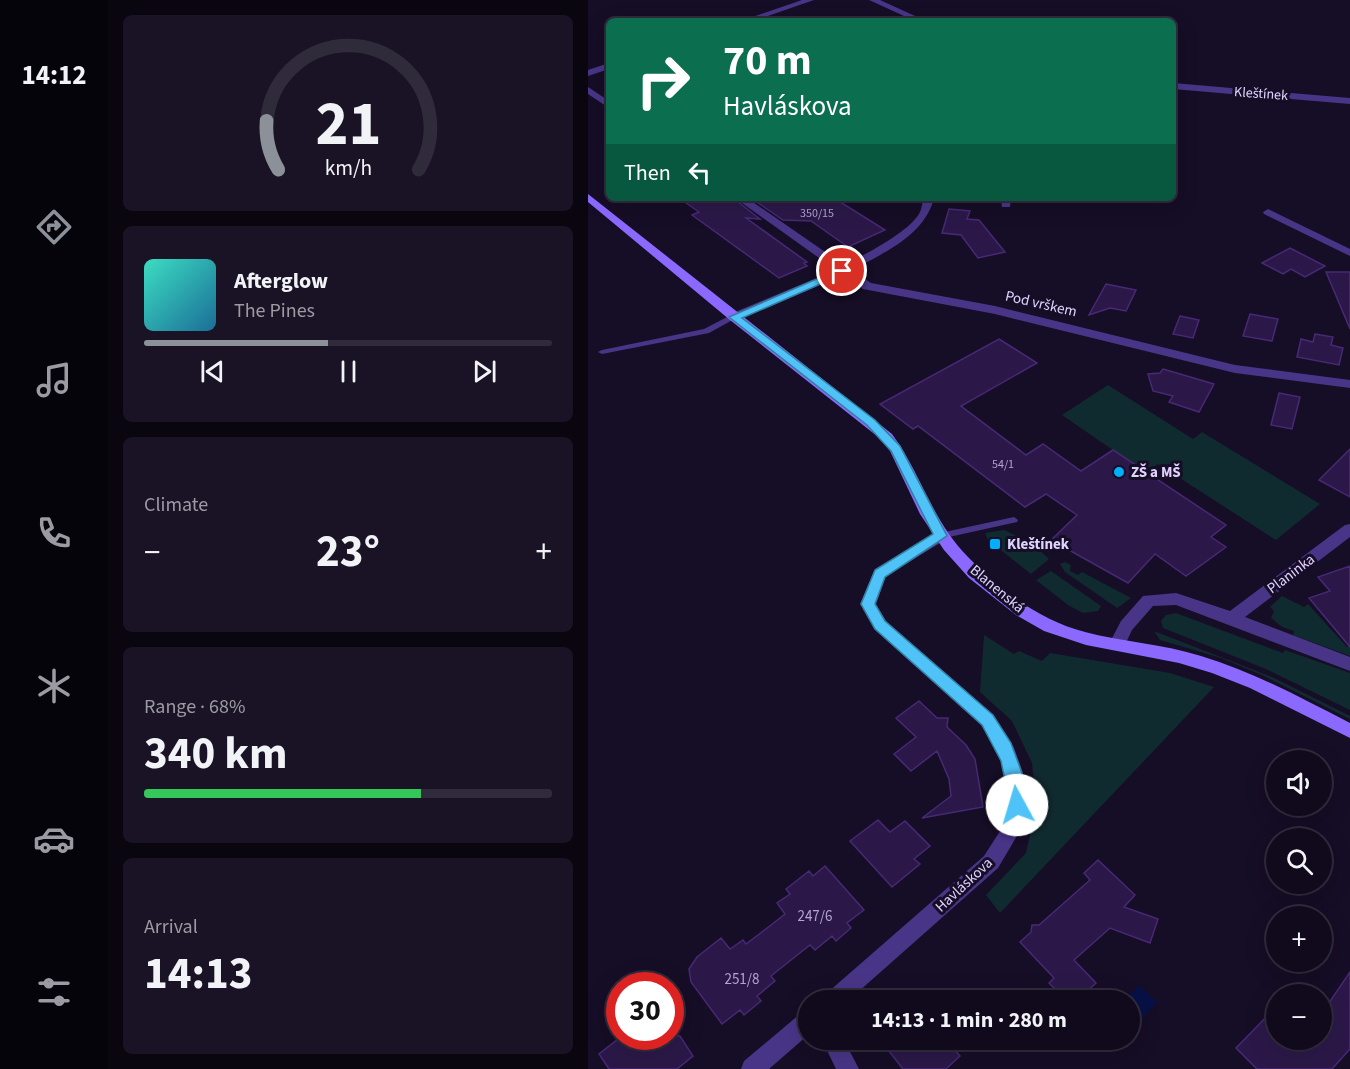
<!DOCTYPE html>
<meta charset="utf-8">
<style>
:root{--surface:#100a1c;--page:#191325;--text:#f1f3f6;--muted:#9c9aa3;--line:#302b3b;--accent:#8c9099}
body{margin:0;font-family:"Source Sans 3",sans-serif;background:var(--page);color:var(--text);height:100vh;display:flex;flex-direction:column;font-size:22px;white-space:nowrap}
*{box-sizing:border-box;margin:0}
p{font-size:20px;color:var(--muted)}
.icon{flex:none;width:33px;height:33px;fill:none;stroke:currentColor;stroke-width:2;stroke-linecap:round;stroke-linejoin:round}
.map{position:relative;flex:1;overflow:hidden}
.side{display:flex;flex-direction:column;gap:15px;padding:15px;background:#09060f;width:480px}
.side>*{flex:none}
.top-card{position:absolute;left:18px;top:18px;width:570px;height:183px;border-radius:9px;box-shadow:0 6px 24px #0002,0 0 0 2px var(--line);background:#0b6e4f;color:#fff;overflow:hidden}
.controls{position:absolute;left:678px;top:750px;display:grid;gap:12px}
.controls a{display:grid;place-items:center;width:66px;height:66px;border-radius:50%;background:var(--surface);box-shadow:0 6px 24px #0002,0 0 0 2px var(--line);font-size:30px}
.speed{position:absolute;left:18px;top:972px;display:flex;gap:12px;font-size:30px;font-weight:700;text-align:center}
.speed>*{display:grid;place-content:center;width:78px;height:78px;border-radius:50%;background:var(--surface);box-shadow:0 6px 24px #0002,0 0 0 2px var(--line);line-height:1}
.speed .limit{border:9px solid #d22;background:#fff;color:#111}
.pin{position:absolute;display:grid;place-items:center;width:51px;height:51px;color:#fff;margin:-26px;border:3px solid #fff;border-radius:50%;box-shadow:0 2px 6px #0007}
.me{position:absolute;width:66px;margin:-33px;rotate:354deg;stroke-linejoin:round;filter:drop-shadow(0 0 4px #0008)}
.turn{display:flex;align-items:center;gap:21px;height:126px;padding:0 18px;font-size:27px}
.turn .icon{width:78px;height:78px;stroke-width:2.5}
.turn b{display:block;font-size:42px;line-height:51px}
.then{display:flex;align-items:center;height:57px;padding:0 18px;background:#0003;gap:12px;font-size:22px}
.big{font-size:45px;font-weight:700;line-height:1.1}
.side .card{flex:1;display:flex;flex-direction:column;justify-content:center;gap:9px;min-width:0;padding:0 21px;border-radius:9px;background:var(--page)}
.side .dial{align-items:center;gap:0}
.dial svg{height:156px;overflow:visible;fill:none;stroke:var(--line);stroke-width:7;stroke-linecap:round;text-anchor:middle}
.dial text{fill:var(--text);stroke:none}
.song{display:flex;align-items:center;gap:18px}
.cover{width:72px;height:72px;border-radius:9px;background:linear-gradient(135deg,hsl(170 70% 55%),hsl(200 70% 35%))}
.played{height:6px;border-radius:3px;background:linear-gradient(90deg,var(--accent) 45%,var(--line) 45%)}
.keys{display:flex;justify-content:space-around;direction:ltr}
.heat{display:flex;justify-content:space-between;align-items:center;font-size:33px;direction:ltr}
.charge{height:9px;border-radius:4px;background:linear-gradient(90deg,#34c759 68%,var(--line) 0)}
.trip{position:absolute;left:210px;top:990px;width:342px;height:60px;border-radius:30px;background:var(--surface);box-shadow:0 6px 24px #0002,0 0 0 2px var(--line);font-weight:700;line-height:60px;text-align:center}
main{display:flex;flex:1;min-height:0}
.dock{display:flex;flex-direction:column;width:108px;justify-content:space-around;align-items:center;background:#06040b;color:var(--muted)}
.dock .icon{width:42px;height:42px}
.dock .active{color:var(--accent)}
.dock b{font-size:27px;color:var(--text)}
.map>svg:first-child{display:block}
.green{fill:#102b30}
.water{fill:#071145}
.building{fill:#2b1848;stroke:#472975;stroke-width:1.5}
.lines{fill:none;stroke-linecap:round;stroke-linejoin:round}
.lane{fill:#493587;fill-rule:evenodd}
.street{fill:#493587;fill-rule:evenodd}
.secondary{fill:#8b69ff;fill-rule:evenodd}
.route{fill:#4fc3f7;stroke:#337fa1;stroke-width:1.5}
.poi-dot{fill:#00b0fd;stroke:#160d26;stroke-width:2}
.labels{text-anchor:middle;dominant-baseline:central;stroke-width:6;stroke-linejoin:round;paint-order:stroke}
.number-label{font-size:12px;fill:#b3a4d1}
.far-street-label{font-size:14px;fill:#e0d2ff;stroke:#160d26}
.street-label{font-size:15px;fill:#e0d2ff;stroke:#160d26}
.poi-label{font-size:15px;font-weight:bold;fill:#e0d2ff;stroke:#160d26;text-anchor:start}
.near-number-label{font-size:15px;fill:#b3a4d1}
</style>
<main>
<nav class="dock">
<b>14:12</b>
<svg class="icon active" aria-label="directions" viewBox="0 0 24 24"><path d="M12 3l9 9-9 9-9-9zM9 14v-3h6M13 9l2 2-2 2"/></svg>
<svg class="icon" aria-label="music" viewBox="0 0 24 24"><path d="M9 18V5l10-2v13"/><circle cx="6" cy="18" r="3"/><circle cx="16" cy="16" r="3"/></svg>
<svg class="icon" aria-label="phone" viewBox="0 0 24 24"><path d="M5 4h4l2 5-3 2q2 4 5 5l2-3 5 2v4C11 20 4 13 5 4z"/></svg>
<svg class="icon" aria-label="climate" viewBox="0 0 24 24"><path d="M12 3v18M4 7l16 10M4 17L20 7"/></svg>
<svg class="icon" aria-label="car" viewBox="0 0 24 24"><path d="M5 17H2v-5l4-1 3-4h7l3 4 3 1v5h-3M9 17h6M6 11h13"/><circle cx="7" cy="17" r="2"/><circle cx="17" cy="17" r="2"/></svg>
<svg class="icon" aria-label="filters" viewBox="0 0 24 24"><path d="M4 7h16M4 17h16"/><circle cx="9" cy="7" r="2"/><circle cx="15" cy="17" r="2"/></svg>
</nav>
<section class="side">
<div class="card dial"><svg viewBox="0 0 100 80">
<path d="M14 69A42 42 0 1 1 86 69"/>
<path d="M14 69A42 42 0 0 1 8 44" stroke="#8c9099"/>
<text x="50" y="56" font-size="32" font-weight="700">21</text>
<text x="50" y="72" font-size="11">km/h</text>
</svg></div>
<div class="card">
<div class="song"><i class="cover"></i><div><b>Afterglow</b><p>The Pines</p></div></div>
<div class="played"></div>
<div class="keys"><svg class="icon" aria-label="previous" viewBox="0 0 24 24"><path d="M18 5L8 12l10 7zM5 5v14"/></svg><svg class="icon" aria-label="pause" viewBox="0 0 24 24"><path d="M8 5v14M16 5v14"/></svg><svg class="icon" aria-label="next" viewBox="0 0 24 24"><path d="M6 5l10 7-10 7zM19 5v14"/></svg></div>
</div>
<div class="card"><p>Climate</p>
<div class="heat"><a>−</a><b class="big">23°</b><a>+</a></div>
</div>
<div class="card"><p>Range · 68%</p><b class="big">340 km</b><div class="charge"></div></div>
<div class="card"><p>Arrival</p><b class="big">14:13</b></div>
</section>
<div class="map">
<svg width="762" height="1069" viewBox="0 0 762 1069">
<rect width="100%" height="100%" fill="#160d26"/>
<!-- green -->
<path class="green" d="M520 385 605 439 614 432 732 504 688 540 570 464 558 473 474 415Z
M416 530 444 543 461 559 443 574 400 540 397 533Z
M477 562 483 565 482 571 490 575 494 572 543 598 529 608 477 572 472 564Z
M463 571 513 606 510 611 495 613 480 605 448 580Z
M694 596 716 607 720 604 759 647 762 646V656L705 635 706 631 694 627 683 618 686 611 682 607Z
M588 613 695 653 697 650 762 673V710L678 669 575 628 573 621 578 615Z
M566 631 684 677 762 716V719L674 675 633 658 572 640Z
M396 635 426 654 431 651 454 661 462 653 582 673 626 687 412 913 398 895 438 853 448 808 444 763 424 721 392 692Z"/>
<!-- water -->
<path class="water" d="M551 985 569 1002 542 1032V1000H537Z"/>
<!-- building -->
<path class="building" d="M91 198H145L172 219 158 218 219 262 216 263 219 266 191 278 104 215 111 212Z
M163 198H246L297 230 260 247 223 221 195 220Z
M361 209 382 211 379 219 391 220 417 252 390 258 373 235 354 233Z
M702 248 737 266 717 277 703 269 695 274 674 263Z
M738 272H762V329Z
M518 284 548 290 538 311 522 308 501 315Z
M662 314 690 319 684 341 655 336Z
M592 316 611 320 605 338 585 334Z
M727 334 745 337 743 345 755 348 751 365 709 357 713 339 725 342Z
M411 339 449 363 373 406 438 455 455 444 493 471 525 450 638 525 623 537 638 547 598 576 567 554 540 583 463 540 489 515 458 494 437 507 330 426 325 429 292 404Z
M575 369 626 384 611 412 581 402 585 396 565 391 560 374 572 373Z
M691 393 712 397 704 429 683 425Z
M762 449V497L731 480Z
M762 566V647L721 598 742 591 730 577Z
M331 701 349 718H360L359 727 378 745 387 759 395 807 334 818 363 796 361 779 349 751 323 771 306 754 328 737 308 718Z
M290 820 302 832 317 821 342 846 326 859 332 864 304 887 262 841Z
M510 860 547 895 536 907 570 919 562 943 522 928 486 960 508 983 490 1000H478L461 983 466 978 432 942 443 932 444 925H451L502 880 496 873Z
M237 866 276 910 259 923 263 928 248 941 244 936 227 950 222 945 208 956 183 976 187 981 169 996 173 1001 156 1015 152 1010 134 1024 103 982 101 969 109 957 133 938 142 949 155 940 158 944 183 925 197 914 189 903 202 894 198 889 221 871 225 876Z
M762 972V1049L744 1069H669L648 1048 688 1007V1040H734V1013Z
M34 1036H92L105 1056 89 1069H21L11 1054Z
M313 1040H358L372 1056 358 1069H315L300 1050Z"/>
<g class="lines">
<!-- lane -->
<path class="lane" d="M143 315H146L150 317 121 333 14 354 10 352 14 350 116 329Z
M426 517 430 520 429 522 352 539 347 536 352 533Z"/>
<!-- street -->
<path class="street" d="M214 0H226L165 21H153Z
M281 0H292L338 21H327Z
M21 63V69L0 76V70Z
M585 83 762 98V104L585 89Z
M0 87 21 101V108L0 94Z
M147 198H159L256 265C276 255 322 232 332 212 334 208 334 202 336 198H346C337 235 296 253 264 270L283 283 407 306 647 365 762 380V388L647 373 407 314 275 289 255 275 150 320H142V314L248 270Z
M413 198H423L422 207H414Z
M680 209 762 249V256L676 214 675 212Z
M762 524V537L657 617 762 657V671L588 605 565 606 544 630 535 649 529 650 523 649 521 644 533 621 555 596 588 593 642 611 757 525Z
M352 531 357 532 360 536 357 540 298 576 288 604 298 621 405 715 426 748 435 773 438 805 432 831 410 868 261 1000H236L239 993 396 856 414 828 420 805 417 773 409 751 393 725 286 629 272 604 287 569Z
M220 1011V1035L181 1069H153L156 1061 212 1014Z
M234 1040H256L271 1069H248Z"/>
<!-- secondary -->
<path class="secondary" d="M0 194 304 434C333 473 344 521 380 557 412 590 451 620 497 632 535 642 575 644 613 656 666 672 713 698 762 723V738L662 688 624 673 591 663 498 645 456 631 428 615 381 578 356 550 332 514 302 451 294 440 142 320 0 202Z"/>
</g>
<!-- route -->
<path class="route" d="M254 268 259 271 258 273 154 318 287 420 312 446 359 536 297 577 287 604 297 621 405 715 423 743 434 773 438 805 435 810 429 812 423 810 413 761 394 725 287 629 273 604 287 570 345 534 303 451 279 425 141 317Z"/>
<!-- markers -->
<g class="poi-dot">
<circle cx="531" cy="472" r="6"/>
<rect x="401" y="538" width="12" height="12" rx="3"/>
</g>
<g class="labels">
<!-- number labels -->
<g class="number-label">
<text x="229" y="213">350/15</text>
<text x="415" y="464">54/1</text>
</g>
<!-- far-street labels -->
<g class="far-street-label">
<text transform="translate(673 94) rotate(4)">Kleštínek</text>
</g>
<!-- street labels -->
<g class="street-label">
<text transform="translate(453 304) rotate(13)">Pod vrškem</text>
<text transform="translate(703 574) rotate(-37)">Planinka</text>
<text transform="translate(409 589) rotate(40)">Blanenská</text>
<text transform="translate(376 885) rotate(-43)">Havláskova</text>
</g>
<!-- poi labels -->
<g class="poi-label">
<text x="543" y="472">ZŠ a MŠ</text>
<text x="419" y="544">Kleštínek</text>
</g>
<!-- near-number labels -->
<g class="near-number-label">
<text x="227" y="916">247/6</text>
<text x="154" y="979">251/8</text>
</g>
</g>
</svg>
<div class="controls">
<a><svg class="icon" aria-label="sound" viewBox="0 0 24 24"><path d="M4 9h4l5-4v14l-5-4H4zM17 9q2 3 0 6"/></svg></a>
<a><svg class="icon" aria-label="search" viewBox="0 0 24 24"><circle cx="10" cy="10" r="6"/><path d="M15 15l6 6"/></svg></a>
<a>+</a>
<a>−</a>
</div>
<div class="speed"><div class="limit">30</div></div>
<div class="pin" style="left:254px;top:271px;background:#d93025"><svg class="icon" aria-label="arrive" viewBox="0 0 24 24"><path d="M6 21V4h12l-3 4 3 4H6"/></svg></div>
<svg class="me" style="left:429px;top:805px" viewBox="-20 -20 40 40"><circle r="19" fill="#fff"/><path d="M0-13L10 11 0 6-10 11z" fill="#4fc3f7"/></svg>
<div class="trip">14:13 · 1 min · 280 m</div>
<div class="top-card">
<div class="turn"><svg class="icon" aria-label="right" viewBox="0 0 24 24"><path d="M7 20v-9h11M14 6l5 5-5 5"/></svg><div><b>70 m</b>Havláskova</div></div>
<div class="then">Then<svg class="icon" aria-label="left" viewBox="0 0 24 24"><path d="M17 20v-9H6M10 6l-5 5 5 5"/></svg></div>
</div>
</div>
</main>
